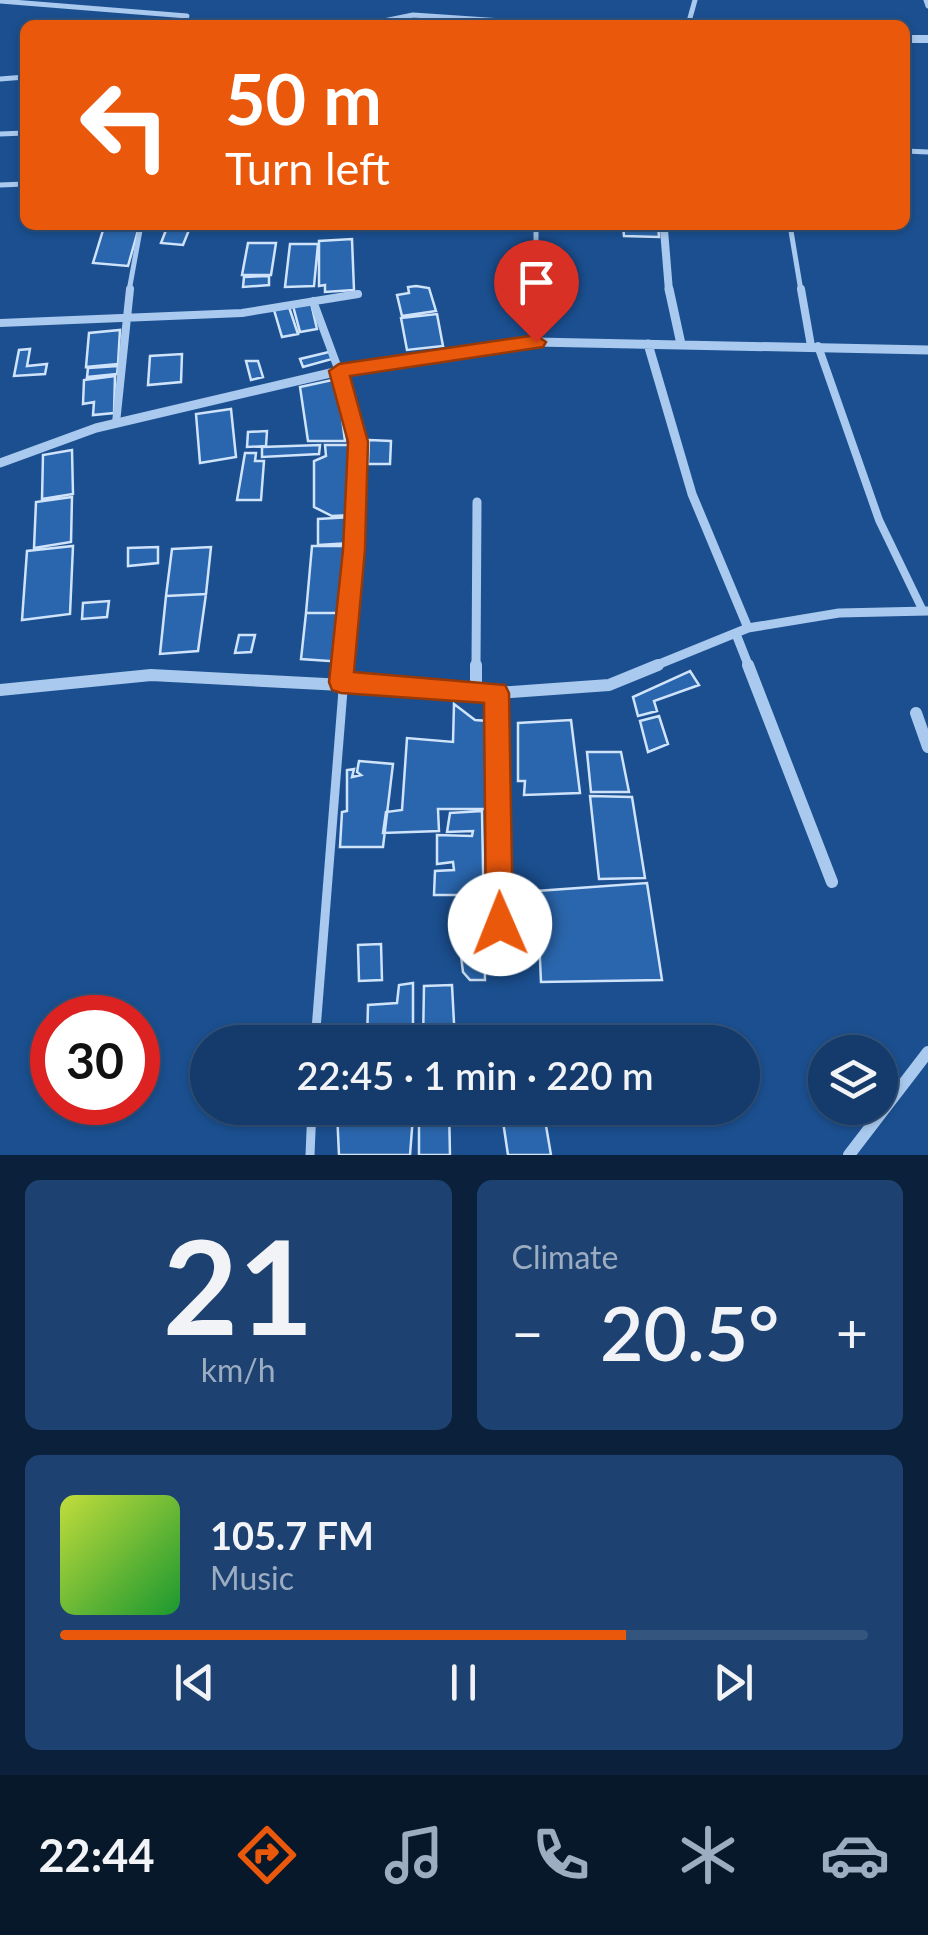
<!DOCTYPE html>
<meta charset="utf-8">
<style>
:root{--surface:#143b6b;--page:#1d4271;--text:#f1f3f6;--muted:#9dadc1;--line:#33557e;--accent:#ea580c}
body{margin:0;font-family:Lato,sans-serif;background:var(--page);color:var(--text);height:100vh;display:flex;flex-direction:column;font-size:38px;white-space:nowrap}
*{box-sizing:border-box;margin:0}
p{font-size:32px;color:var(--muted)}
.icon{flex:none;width:55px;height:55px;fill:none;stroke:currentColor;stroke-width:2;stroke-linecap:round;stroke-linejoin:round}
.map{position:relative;height:1155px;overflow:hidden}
.side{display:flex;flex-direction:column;gap:25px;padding:25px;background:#0b203b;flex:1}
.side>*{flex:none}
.top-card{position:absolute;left:20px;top:20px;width:890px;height:210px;border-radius:15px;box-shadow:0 2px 8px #0004,0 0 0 2px var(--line);background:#ea580c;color:#fff;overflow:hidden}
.buttons{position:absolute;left:808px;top:1035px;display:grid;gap:20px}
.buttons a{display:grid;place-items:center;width:90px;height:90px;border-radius:50%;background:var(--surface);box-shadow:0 2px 8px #0004,0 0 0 2px var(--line);font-size:50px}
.speed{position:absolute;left:30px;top:995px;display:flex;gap:20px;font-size:50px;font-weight:700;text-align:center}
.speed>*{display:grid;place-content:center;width:130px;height:130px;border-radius:50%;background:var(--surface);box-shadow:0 2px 8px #0004,0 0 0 2px var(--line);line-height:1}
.speed .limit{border:15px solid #d22;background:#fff;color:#111}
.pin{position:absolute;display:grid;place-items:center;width:85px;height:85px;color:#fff;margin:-102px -42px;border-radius:50% 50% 50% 0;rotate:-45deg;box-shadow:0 0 10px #0007}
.pin .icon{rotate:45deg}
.me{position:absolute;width:110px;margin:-55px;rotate:359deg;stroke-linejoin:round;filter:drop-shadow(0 0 8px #0008)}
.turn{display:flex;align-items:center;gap:35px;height:210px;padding:0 40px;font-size:45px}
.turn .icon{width:130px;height:130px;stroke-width:2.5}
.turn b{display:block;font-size:70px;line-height:85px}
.big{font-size:75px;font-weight:600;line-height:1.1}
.side .widget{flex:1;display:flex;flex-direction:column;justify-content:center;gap:15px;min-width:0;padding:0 35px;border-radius:15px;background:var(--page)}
.side .dial{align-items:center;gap:0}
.dial b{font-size:130px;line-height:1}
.song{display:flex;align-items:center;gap:30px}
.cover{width:120px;height:120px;border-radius:15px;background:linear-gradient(135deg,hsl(70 70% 55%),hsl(130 70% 35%))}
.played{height:10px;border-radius:5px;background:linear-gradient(90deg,var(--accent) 70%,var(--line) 70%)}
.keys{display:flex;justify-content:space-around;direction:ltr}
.heat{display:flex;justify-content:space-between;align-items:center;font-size:55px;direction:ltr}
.side .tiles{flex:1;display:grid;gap:25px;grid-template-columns:1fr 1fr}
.widget:last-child{grid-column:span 2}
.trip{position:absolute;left:190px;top:1025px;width:570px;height:100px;border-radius:50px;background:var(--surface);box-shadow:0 2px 8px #0004,0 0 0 2px var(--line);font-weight:600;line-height:100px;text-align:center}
.tab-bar{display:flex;height:160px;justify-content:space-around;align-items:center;background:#08182b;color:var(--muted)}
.tab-bar .icon{width:70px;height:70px}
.tab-bar .on{color:var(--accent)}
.tab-bar b{font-size:45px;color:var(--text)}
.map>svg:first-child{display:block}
.building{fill:#2a66ad;stroke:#cfe3fa;stroke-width:2.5}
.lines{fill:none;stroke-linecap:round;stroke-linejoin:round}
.lane-far2{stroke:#a9c9ee;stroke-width:5}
.lane-far1{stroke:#a9c9ee;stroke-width:8}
.lane{stroke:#a9c9ee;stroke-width:9}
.street-far2{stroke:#a9c9ee;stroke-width:8}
.street-far1{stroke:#a9c9ee;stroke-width:9}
.street{stroke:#a9c9ee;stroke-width:12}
.route{fill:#ea580c;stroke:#983908;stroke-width:2.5}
</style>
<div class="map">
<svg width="928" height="1155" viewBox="0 0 928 1155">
<rect width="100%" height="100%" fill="#1b4f8f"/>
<!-- building -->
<path class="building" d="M168 225H191L183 245 161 243Z
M623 225H658L659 237 624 236Z
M104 227H139L128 266 93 263Z
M352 239 354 290 325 292V285L319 286V241Z
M248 243H276L271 275H242Z
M290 244H318L314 286 285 287Z
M269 276V285L243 287 244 277Z
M416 286 429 288 436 311 402 316 397 295 409 293 408 287Z
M311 303 317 329 300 332 293 306Z
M289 307 298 334 282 337 274 310Z
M437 314 443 346 407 350 401 318Z
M120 330 118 364 86 367 89 333Z
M30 349 27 366 47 364 45 374 14 376 19 350Z
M329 352 332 359 303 367 300 359Z
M182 354 181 382 148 385 150 356Z
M246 361H258L263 377 251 380Z
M118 366 117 374 87 377 88 368Z
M115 376 114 413 93 415 94 402 83 404 84 380Z
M337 379 345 441H308L300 387Z
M231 409 236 457 200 463 196 414Z
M267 431 266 446 247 447 248 432Z
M369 440 391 441 390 464H368Z
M320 445 319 454 262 457V447Z
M325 445H354L353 515 332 516 314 507V461L326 456Z
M72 450 73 494 42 499 43 455Z
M245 453H256L255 461H264L261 500H237Z
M72 497 71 542 34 548 36 502Z
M352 517V543L318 545V519Z
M73 546 70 614 22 620 27 551Z
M312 546H350L347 613H306Z
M158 547V563L128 566V548Z
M211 547 206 594 166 596 172 549Z
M206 594 198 651 160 654 166 596Z
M109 601 107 617 82 619 83 603Z
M306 613H348L343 662 301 659Z
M239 635H255L251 652 235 653Z
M690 671 699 685 654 701 657 711 638 716 633 697Z
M454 704 475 720 488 721 486 809H438L439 831 383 833 386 812 402 810 407 738 453 742Z
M659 716 668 744 648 752 640 721Z
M571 720 580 793 524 795 525 781H518V723Z
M587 752H621L629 792H591Z
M359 761 393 764 383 847H340L342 812 347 811V770L354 769 352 777 361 775 357 772Z
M590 796 632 797 645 878 599 879Z
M482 811 485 980H470L463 972 459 940V914L468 910V895H434L435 871 454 870 453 862 437 864V835L472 836 473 831 447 832 450 813Z
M647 883 662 980 541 982 537 891Z
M381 944 382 980 359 981 358 945Z
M413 983V1042H367L368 1005 397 1003 399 985Z
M452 985 455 1042H423L424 986Z
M358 1108H449L450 1155H419V1118L413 1116 410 1155H339L337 1112Z
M501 1108H543L551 1155H508Z"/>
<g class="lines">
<!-- lane-far2 -->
<path class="lane-far2" d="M926 0 928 6
M0 1 187 16
M364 25 413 15 564 25
M688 25 695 0
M0 79 25 77
M0 134 25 133
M905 151 928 152
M0 185 25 184
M536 225V291
M790 225 801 291
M129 291 141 225"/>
<!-- lane-far1 -->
<path class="lane-far1" d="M536 289V342
M801 289 811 346
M313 301 339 371 358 443 345 667
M0 323 242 313 358 294
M818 346 879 520 923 611
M116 423 130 289"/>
<!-- lane -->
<path class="lane" d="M315 1042 345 665
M310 1155 312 1108"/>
<!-- street-far2 -->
<path class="street-far2" d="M905 39H928
M664 230 669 291"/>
<!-- street-far1 -->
<path class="street-far1" d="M669 289 681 344
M648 344 692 494 748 628
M0 463 96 428 339 371 536 342 928 350
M736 634 749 667
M476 667 477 502
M652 667 748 628 839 613 928 611"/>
<!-- street -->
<path class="street" d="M748 665 832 882
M0 690 151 675 496 693 609 685 658 665
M476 691V665
M496 693 500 924
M916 713 928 747
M849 1155 928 1052"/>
</g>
<!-- route -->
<path class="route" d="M536 335 546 342 543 347 350 376 368 442 365 550 354 672 505 685 509 693 513 924 509 934 500 938 490 934 486 924 484 703 341 693 332 690 329 682 343 550 348 442 329 371 339 364Z"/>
</svg>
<div class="buttons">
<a><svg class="icon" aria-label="layers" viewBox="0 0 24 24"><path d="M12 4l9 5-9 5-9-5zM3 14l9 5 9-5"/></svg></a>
</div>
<div class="speed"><div class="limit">30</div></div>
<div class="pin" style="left:536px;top:342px;background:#d93025"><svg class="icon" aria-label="arrive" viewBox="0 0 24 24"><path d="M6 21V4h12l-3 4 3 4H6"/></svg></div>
<svg class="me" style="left:500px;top:924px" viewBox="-20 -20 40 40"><circle r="19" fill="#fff"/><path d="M0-13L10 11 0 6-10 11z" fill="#ea580c"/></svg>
<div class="trip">22:45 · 1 min · 220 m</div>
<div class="top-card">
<div class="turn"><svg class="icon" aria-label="left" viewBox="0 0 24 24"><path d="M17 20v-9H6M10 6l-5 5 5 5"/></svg><div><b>50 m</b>Turn left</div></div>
</div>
</div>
<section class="side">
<div class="tiles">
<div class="widget dial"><b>21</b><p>km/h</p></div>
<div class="widget"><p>Climate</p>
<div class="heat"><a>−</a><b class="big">20.5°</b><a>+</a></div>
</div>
<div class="widget">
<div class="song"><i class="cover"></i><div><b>105.7 FM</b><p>Music</p></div></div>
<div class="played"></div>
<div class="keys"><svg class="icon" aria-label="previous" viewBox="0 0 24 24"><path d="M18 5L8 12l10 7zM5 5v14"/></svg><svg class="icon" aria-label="pause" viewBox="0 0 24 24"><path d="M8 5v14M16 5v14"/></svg><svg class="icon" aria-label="next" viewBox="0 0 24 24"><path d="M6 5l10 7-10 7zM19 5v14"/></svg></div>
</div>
</div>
</section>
<nav class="tab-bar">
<b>22:44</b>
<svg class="icon on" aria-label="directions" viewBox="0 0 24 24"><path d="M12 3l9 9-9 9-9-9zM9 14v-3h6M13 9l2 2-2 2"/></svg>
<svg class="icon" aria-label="music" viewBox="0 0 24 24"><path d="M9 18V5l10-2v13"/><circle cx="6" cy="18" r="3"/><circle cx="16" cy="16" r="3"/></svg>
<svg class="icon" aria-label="phone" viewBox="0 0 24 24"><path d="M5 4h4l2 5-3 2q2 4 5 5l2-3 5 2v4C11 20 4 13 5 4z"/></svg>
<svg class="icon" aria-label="climate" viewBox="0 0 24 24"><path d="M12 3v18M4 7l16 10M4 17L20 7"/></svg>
<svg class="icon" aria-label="car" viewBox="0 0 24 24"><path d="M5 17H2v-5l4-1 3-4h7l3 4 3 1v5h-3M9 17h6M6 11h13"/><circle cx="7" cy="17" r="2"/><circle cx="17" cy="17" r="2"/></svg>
</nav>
